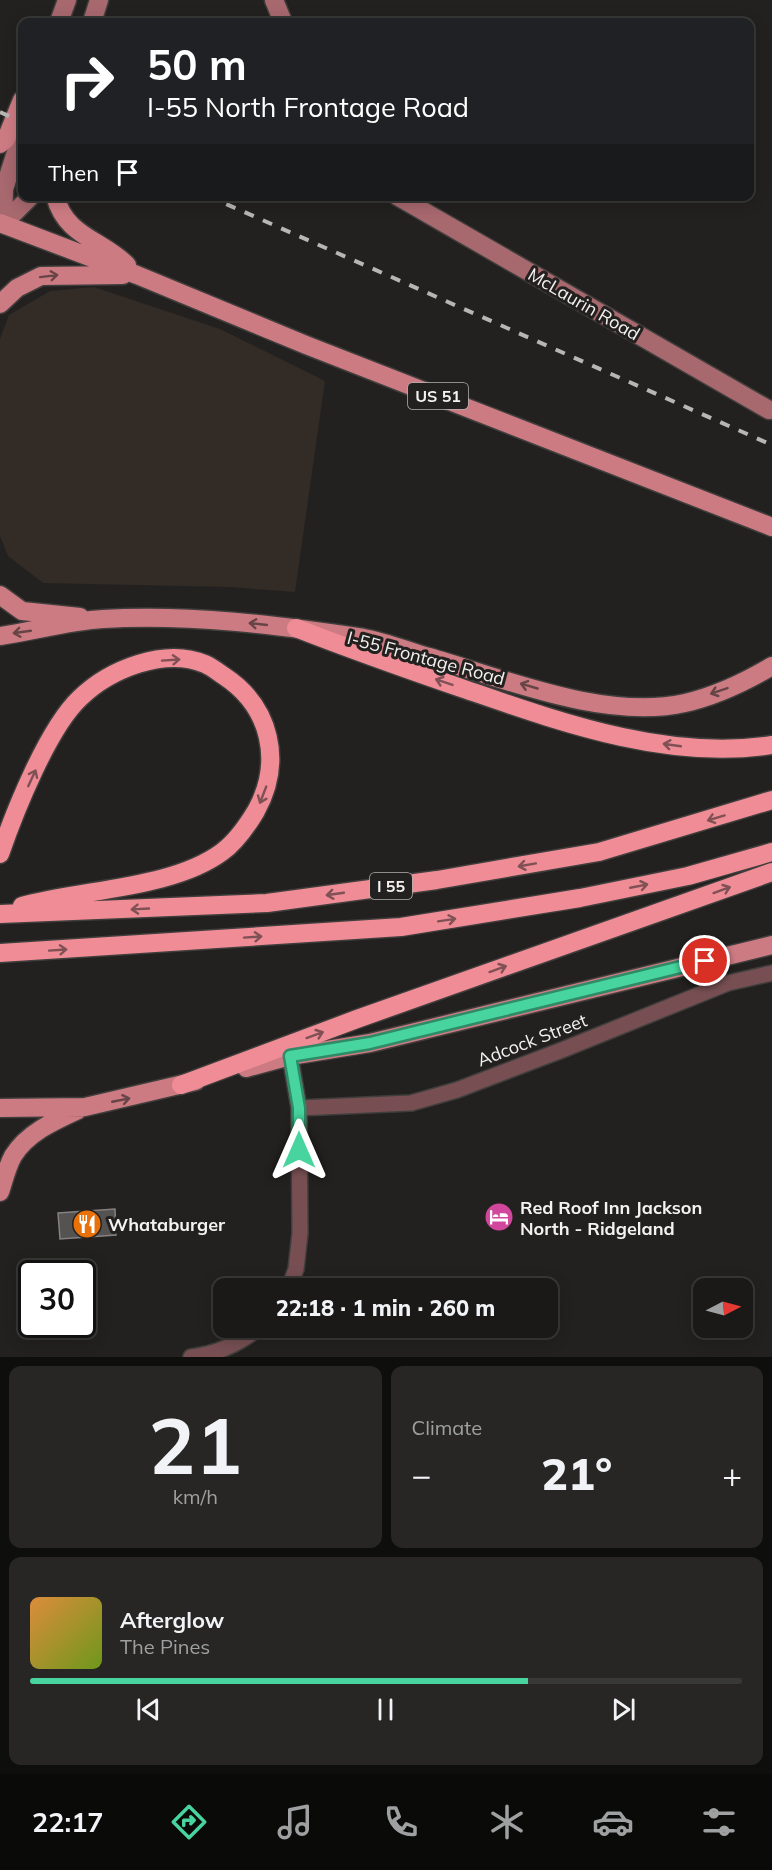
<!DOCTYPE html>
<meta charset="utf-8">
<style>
:root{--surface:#1a1917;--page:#272624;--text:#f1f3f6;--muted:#9fa0a1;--line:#383836;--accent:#47d49e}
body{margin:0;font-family:Mulish,sans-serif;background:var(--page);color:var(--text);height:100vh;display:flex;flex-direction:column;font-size:22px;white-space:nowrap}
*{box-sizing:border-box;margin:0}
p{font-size:20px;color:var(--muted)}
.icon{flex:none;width:33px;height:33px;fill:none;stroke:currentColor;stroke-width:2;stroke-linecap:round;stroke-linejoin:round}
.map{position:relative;height:1357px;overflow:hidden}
.panel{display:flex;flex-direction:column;gap:9px;padding:9px;background:#0e0e0d;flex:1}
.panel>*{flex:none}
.guide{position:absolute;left:18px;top:18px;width:736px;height:183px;border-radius:12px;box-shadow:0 3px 15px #0003,0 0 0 2px var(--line);background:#202124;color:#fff;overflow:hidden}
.needle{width:39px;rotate:84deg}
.fabs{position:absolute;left:693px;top:1278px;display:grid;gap:12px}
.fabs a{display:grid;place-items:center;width:60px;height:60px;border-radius:12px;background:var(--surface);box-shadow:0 3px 15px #0003,0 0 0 2px var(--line);font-size:30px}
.speed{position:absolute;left:18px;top:1260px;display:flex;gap:12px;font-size:30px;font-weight:700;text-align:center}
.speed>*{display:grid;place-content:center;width:78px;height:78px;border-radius:50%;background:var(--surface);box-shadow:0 3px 15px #0003,0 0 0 2px var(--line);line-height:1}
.speed .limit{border:3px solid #111;border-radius:9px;background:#fff;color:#111}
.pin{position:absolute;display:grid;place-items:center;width:51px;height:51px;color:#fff;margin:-26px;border:3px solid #fff;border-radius:50%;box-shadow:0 2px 6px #0007}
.me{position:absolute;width:66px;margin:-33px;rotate:0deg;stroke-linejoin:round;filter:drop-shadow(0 0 4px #0008)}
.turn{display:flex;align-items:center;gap:21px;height:126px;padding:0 30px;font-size:27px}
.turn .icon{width:78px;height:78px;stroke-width:2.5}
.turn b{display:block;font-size:42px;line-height:51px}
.then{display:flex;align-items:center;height:57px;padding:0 30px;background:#0003;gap:12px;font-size:22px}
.big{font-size:45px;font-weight:800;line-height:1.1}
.panel .tile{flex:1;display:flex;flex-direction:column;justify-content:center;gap:9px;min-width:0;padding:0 21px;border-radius:12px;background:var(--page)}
.panel .dial{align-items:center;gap:0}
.dial b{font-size:78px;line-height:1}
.song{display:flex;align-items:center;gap:18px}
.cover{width:72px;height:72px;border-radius:9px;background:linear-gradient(135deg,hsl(30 70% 55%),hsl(80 70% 35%))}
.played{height:6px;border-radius:3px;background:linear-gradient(90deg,var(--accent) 70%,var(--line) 70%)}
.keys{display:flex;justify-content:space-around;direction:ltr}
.heat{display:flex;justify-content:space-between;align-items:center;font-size:33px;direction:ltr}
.panel .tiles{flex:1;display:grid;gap:9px;grid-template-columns:1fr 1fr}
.tile:last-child{grid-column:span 2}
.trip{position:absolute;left:213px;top:1278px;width:345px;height:60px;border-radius:12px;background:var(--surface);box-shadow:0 3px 15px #0003,0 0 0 2px var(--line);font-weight:800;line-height:60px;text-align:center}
.dock{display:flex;height:96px;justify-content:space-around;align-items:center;background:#0a0a09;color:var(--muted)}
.dock .icon{width:42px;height:42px}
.dock .selected{color:var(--accent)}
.dock b{font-size:27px;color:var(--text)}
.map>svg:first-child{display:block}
.built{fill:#322b26}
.building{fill:#555351;stroke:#848180;stroke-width:1.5}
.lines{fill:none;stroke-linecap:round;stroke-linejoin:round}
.street-casing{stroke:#403e3c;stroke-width:18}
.secondary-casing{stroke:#403e3c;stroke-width:21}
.primary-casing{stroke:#403e3c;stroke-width:21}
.highway-casing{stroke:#403e3c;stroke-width:21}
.street{stroke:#774f52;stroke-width:15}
.secondary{stroke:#a7686e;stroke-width:18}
.primary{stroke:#cd7b83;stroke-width:18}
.highway{stroke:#ef8c96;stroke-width:18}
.rail{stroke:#b8b6b5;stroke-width:4;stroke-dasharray:10 10;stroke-linecap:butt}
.oneway{stroke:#674547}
.oneway2{stroke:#7f5155}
.route-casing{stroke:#2e8a67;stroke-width:15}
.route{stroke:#47d49e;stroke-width:10}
.labels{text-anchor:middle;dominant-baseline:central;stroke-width:6;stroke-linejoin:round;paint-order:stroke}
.shield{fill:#23211f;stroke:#b5b3b2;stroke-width:1.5}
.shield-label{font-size:16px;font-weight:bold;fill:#f4f2f1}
.street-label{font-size:18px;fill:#f4f2f1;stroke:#23211f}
.poi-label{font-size:18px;font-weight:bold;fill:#f4f2f1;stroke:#23211f;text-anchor:start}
</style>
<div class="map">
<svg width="772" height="1357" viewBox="0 0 772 1357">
<rect width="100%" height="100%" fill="#23211f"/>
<!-- built -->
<path class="built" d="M94 287 220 329 325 381 295 592 228 587 43 583 8 556 0 536V339L9 315 50 291Z"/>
<!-- building -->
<path class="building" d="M115 1209 116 1235 60 1239 58 1213Z"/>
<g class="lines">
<!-- street casing -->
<g class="street-casing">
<path id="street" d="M299 1108 411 1103 457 1090 562 1050 728 983 772 973
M289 1288 296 1269 300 1233 299 1108 290 1056
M191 1357C215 1354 240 1344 258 1328"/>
</g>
<!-- secondary casing -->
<g class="secondary-casing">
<path id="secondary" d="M274 0 283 22
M59 22 67 0
M92 22 99 0
M397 196 769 410
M3 224 4 189 22 134
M3 224 31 196"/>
</g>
<!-- primary casing -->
<g class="primary-casing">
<path id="primary" d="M0 144 6 139 22 100
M55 196C66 237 101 239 127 265
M0 223 137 275 306 345 772 527
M0 304 17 288 41 276 123 275
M0 595 22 611 80 617
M0 636C34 631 69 621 103 619 190 614 278 625 364 638 386 642 408 651 429 657 505 679 606 721 685 703 715 696 745 682 772 666
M246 1068 290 1056 370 1043 772 945
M0 1108 85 1107 196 1081
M0 1192C4 1180 7 1167 13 1156 27 1133 54 1121 78 1110"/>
</g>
<!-- highway casing -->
<g class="highway-casing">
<path id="highway" d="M296 628C352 650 409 670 467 690 563 723 669 761 772 745
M0 854C15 811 48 728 80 698 110 669 165 647 205 664 212 667 218 672 224 676 271 707 283 762 256 811 247 826 236 842 222 852 172 889 82 889 22 906
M0 914 267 903 437 880 599 852 772 800
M0 953 401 927 580 898 688 876 772 852
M181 1085 357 1019 772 872"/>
</g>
<!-- street -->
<use href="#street" class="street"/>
<!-- secondary -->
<use href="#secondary" class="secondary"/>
<!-- primary -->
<use href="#primary" class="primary"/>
<!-- highway -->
<use href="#highway" class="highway"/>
<!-- rail -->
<path class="rail" d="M0 112 22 122
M208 196 772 445"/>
</g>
<!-- one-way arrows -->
<defs><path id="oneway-shaft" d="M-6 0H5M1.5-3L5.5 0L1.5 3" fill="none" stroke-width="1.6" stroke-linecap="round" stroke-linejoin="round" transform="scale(1.5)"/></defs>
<g class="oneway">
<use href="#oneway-shaft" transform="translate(49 276) rotate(-7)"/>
<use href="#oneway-shaft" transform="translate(258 624) rotate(-174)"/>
<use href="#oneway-shaft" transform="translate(22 632) rotate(172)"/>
<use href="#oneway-shaft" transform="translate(529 686) rotate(-164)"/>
<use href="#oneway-shaft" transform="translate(719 691) rotate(161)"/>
<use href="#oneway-shaft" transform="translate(121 1100) rotate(-11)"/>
</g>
<g class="oneway2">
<use href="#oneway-shaft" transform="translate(171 660) rotate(-4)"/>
<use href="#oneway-shaft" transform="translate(444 682) rotate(-161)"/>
<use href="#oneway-shaft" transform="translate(672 745) rotate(-172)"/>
<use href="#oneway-shaft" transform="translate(32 778) rotate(-65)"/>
<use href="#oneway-shaft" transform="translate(263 795) rotate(111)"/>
<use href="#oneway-shaft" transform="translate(716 818) rotate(163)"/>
<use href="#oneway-shaft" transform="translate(527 865) rotate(170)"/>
<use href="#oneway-shaft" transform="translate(639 886) rotate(-11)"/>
<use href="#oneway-shaft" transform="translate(722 890) rotate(-20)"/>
<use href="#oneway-shaft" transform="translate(335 894) rotate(172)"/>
<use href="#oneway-shaft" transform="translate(140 909) rotate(177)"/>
<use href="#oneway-shaft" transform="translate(447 920) rotate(-9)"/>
<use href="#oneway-shaft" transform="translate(253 937) rotate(-4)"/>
<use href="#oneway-shaft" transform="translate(58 950) rotate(-4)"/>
<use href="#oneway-shaft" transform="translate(498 969) rotate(-20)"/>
<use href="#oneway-shaft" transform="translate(315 1035) rotate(-20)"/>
</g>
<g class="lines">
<!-- route casing -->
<g class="route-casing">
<path id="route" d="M299 1150V1108L290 1056 370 1043 705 961"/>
</g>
<!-- route -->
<use href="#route" class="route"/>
</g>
<!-- icons -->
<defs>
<g id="hotel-disc" transform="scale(1.5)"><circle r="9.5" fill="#d1479c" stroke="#23211f"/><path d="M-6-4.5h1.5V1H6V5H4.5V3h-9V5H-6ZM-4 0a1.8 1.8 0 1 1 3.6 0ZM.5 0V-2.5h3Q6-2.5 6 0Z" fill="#fff"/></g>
<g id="restaurant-disc" transform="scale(1.5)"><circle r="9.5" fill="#e8710a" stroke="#23211f"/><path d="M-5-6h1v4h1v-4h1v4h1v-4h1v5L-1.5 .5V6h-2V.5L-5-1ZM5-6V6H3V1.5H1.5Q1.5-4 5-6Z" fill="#fff"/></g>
</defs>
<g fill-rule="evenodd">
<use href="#hotel-disc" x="499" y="1217"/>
<use href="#restaurant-disc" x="87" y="1224"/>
</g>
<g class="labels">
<!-- shield labels -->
<g class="shield">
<rect x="408" y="383" width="60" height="26" rx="4.5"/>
<rect x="370" y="873" width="42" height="26" rx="4.5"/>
</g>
<g class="shield-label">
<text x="438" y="396">US 51</text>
<text x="391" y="886">I 55</text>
</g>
<!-- street labels -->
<g class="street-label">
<text transform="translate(584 304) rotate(30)">McLaurin Road</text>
<text transform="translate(426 658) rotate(15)">I-55 Frontage Road</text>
<text transform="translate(532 1040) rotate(-21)">Adcock Street</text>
</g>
<!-- poi labels -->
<g class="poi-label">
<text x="520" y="1207">Red Roof Inn Jackson<tspan x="520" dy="21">North - Ridgeland</tspan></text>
<text x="108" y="1224">Whataburger</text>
</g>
</g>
</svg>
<div class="fabs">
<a><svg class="needle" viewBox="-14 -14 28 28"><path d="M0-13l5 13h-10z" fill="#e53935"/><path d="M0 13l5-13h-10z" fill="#9fa0a1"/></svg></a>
</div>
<div class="speed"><div class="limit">30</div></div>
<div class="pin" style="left:705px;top:961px;background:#d93025"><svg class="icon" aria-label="arrive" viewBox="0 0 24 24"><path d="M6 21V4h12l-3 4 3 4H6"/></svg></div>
<svg class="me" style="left:299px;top:1150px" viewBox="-20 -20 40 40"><path d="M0-17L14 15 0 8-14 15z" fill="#47d49e" stroke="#fff" stroke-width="4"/></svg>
<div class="trip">22:18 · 1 min · 260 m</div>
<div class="guide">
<div class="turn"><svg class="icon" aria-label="right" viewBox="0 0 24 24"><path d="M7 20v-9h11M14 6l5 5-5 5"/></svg><div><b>50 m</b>I-55 North Frontage Road</div></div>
<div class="then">Then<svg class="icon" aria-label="arrive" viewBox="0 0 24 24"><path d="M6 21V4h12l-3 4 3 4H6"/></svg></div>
</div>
</div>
<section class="panel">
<div class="tiles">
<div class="tile dial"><b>21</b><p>km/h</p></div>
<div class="tile"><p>Climate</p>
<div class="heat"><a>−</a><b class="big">21°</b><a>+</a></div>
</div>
<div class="tile">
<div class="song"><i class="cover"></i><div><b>Afterglow</b><p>The Pines</p></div></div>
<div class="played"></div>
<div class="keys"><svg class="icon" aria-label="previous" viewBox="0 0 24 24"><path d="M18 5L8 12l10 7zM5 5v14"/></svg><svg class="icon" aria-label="pause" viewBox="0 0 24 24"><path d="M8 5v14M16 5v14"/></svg><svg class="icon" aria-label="next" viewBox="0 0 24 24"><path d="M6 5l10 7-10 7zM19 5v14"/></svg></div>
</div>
</div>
</section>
<nav class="dock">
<b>22:17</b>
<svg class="icon selected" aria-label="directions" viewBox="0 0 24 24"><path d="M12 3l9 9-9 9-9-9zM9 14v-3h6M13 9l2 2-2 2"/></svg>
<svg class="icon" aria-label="music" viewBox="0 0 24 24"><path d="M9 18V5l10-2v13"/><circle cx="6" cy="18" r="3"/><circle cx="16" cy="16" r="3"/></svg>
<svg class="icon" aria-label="phone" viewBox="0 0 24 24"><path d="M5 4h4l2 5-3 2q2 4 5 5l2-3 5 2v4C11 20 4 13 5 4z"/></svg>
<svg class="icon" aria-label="climate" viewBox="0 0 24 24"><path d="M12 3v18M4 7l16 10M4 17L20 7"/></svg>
<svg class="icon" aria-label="car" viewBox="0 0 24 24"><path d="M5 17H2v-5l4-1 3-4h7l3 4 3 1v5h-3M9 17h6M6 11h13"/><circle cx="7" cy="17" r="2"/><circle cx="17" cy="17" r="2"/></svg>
<svg class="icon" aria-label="filters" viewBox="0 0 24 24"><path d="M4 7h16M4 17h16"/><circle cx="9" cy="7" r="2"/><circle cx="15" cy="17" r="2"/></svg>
</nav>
